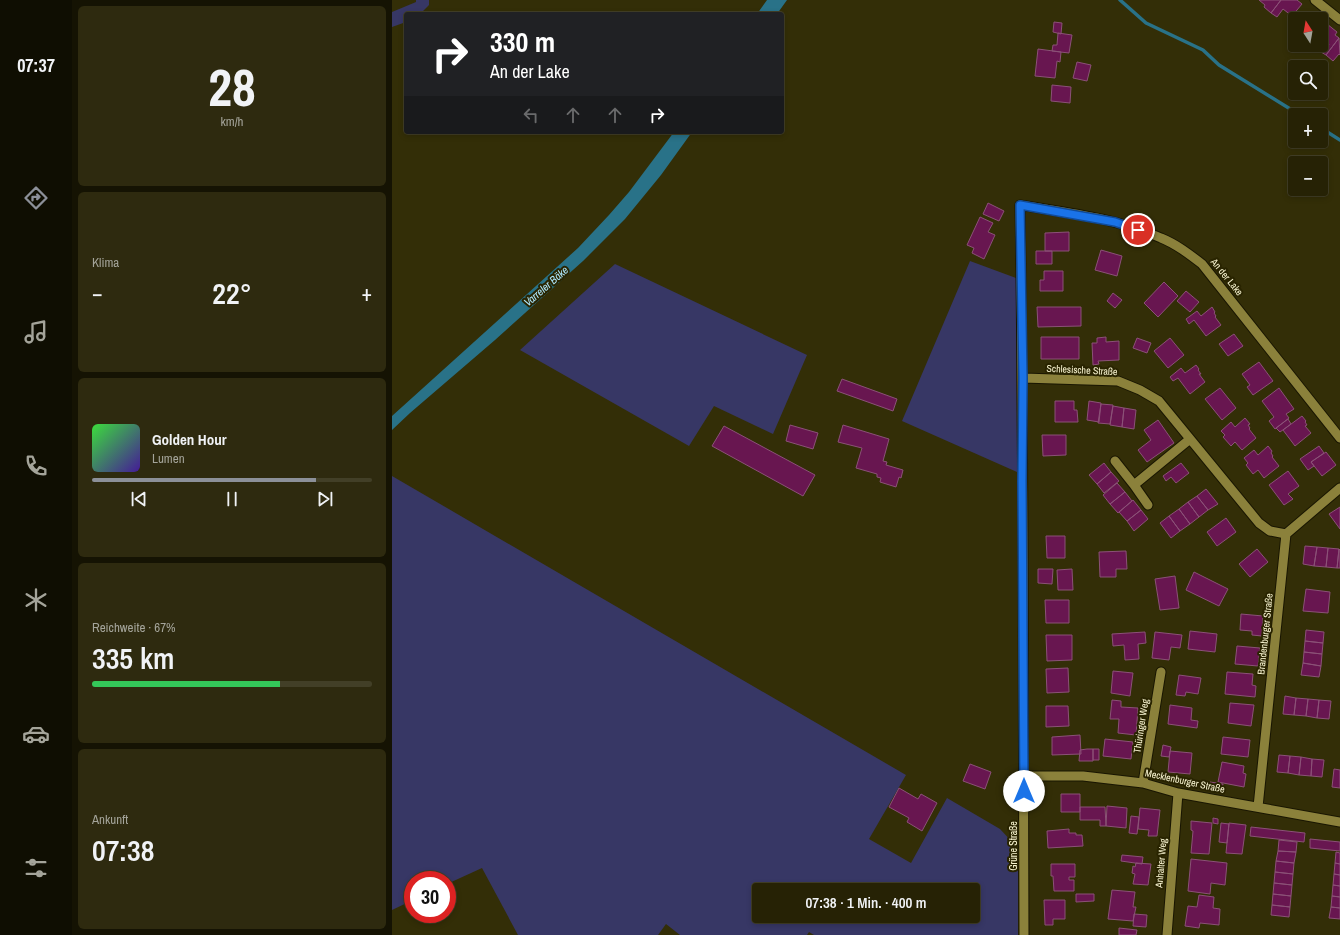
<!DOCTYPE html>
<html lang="de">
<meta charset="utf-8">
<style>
:root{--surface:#262205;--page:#2e2a0f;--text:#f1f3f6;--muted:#a4a49a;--line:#423f27;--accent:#8c9099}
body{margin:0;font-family:"Archivo Narrow",sans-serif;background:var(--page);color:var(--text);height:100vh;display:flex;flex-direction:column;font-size:15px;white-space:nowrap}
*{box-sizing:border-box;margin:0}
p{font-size:13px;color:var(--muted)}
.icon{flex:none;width:22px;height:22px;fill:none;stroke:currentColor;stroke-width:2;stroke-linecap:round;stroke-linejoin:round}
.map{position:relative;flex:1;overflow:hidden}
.panel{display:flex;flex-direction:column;gap:6px;padding:6px;background:#151303;width:320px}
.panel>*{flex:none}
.guide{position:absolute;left:12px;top:12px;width:380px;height:122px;border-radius:4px;box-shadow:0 2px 6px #0003,0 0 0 1px var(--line);background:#202124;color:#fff;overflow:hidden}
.needle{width:26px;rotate:349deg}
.fabs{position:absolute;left:896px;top:12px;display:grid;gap:8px}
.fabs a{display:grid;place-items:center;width:40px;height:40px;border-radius:4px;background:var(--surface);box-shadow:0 2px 6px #0003,0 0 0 1px var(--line);font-size:20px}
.speed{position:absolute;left:12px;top:871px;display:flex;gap:8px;font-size:20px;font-weight:700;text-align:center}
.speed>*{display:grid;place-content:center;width:52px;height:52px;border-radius:50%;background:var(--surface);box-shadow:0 2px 6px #0003,0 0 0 1px var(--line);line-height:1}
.speed .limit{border:6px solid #d22;background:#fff;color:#111}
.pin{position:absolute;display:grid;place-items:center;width:34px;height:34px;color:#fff;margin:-17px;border:2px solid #fff;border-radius:50%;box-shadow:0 1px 4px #0007}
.me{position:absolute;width:44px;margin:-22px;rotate:0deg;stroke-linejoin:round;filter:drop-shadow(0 0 3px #0008)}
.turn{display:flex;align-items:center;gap:14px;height:84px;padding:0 20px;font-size:18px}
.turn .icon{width:52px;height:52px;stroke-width:2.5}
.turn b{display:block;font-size:28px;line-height:34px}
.lanes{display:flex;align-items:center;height:38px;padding:0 20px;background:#0003;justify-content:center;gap:20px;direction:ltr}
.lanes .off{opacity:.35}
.big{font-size:30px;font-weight:600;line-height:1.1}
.panel .tile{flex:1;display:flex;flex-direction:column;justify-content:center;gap:6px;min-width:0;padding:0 14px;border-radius:6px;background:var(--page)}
.panel .dial{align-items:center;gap:0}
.dial b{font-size:52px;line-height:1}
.song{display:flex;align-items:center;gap:12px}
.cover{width:48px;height:48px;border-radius:6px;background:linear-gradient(135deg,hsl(120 70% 55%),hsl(260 70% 35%))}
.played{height:4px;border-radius:2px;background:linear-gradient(90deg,var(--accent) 80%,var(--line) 80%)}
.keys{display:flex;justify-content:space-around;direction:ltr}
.heat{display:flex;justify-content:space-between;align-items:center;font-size:22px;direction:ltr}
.charge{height:6px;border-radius:3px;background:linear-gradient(90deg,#34c759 67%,var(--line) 0)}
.trip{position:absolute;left:360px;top:883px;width:228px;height:40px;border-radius:4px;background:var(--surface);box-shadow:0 2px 6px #0003,0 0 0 1px var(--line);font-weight:600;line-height:40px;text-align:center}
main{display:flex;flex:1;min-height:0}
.menu{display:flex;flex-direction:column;width:72px;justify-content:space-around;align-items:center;background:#0f0e02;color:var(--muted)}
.menu .icon{width:28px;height:28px}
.menu .selected{color:var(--accent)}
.menu b{font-size:18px;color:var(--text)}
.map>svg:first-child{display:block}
.green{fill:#373765;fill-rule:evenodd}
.water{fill:#297288}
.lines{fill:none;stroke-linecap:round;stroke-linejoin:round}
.stream{stroke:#297288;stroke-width:3.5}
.building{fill:#681650;stroke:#8b5177}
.minor-casing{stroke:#191602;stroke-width:11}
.minor{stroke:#8b813b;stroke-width:9}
.route-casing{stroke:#114b97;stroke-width:10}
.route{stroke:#1a73e8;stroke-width:7}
.labels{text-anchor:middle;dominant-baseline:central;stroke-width:4;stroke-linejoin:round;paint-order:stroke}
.street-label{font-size:10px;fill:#faf6d2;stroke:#292400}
.water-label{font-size:11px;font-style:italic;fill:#afe8fd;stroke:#292400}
</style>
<main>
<nav class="menu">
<b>07:37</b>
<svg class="icon selected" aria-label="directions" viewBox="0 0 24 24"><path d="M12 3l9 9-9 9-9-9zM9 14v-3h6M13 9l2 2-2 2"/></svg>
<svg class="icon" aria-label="music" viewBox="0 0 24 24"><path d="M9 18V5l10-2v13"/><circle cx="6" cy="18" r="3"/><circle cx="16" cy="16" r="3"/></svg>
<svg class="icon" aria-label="phone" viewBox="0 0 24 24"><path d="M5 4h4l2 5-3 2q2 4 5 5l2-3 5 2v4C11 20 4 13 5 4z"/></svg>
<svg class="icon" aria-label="climate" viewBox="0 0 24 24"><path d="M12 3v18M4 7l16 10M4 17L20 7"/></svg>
<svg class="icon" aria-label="car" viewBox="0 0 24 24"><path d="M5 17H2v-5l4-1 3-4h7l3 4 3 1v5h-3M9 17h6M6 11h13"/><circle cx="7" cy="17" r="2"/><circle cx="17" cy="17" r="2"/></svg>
<svg class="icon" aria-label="filters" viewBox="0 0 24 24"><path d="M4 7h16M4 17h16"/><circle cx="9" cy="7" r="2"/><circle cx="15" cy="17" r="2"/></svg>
</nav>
<section class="panel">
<div class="tile dial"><b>28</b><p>km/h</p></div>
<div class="tile"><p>Klima</p>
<div class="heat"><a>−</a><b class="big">22°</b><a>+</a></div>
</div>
<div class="tile">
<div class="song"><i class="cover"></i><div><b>Golden Hour</b><p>Lumen</p></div></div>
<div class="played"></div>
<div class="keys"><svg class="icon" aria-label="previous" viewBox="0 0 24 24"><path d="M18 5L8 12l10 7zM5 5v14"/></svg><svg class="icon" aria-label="pause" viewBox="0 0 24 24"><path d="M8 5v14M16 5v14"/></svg><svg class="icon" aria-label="next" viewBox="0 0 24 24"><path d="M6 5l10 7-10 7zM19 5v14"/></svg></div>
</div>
<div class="tile"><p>Reichweite · 67%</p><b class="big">335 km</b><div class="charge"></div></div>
<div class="tile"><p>Ankunft</p><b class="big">07:38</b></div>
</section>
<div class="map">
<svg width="948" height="935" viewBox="0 0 948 935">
<rect width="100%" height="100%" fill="#332e07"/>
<!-- green -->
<path class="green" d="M24 0H37V5L28 14H14V22L0 27V12L24 2Z
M578 261 624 278 625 472 510 421Z
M223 264 415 355 381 434 322 406 297 446 128 350Z
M0 476 514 775 477 839 519 863 555 798 608 829 622 844 626 856V935H422L417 932 415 935H288L274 924 266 935H126L90 868 55 884V880H21V900L0 910ZM367 890H581V916H367Z"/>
<!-- water -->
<path class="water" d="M375 0H395L385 14H365Z
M282 132H300L269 175 233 219 191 261 103 340 18 413 0 430V416L186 248 217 215 237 192Z"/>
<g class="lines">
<!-- stream -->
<path class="stream" d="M728 0 754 23 811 50 827 65 908 115
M929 128 948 140"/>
</g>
<!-- building -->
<path class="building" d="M867 0H889L879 13 872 7 873 5Z
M889 0H905L910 4 900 16 891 9 885 17 879 13Z
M662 22 670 23 669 34 661 32Z
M935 24 945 32 943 35 947 38 934 55 929 52 934 45 936 46 937 44 929 38V31Z
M666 33 680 35 677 53 660 51 661 45H665Z
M947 38 948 55 947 54 941 61 934 55Z
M646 49 669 52 668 62 665 61 663 78 643 76Z
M685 62 699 65 695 81 681 78Z
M660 85 679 87 678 103 659 101Z
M596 203 612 211 607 221 591 214Z
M588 217 601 223 596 232 603 235 592 259 580 253 582 248 575 245Z
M677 232V251H653V233Z
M709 250 730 256 725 276 703 270Z
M644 251H660V264H644Z
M652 271H671V291H648V280H652Z
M772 282 786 296 766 317 752 303Z
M794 291 807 302 798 312 785 301Z
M721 293 730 300 723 308 715 301Z
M645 307H689V326L646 327Z
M820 307 823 312 822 313 824 316 823 317 829 325 814 336 802 320 797 324 794 319 805 311 809 316Z
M842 334 851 346 836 356 827 344Z
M649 337H687V359H649Z
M714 337V342L727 341V360L706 361 707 364 701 365 700 343H705V338Z
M745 338 759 343 755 353 741 348Z
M778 338 792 355 776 368 762 351Z
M867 362 881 381 861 395 855 387 858 385 850 374Z
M804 365 807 369 806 370 809 374H807L813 382 798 394 786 378 781 381 778 377 789 368 793 373Z
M450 379 505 399 501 411 445 391Z
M828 388 844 408 830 420 813 399Z
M887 388 902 409 894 414 897 418 883 429 877 421 882 417 870 401Z
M663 401H682V410H685L686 422H663Z
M697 401 709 403 707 422 695 420Z
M709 404 721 405 718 424 706 423Z
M721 406 732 408 730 427 718 425Z
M732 408 744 410 742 429 730 427Z
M910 416 914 421 913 422 915 425 913 426 919 433 903 446 891 430Z
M853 418 858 424 856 425 858 428 857 429 864 438 850 450 843 442 839 446 831 437 833 435 829 431 839 422 843 427Z
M896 419 899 424 888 432 884 428Z
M766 420 782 443 755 462 746 450 759 440 752 430Z
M398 425 426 433 421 449 394 441Z
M451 425 497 439 491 461 495 462 494 465 511 470 509 478 507 477 504 487 488 482 489 478 485 477V474L464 468 470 448 446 442Z
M332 426 423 475 411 496 320 446Z
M650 435H674V455L651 456Z
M876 446 880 451 879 453 881 456 880 457 887 466 872 478 866 470 861 474 854 465 856 463 852 458 862 450 866 455Z
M927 446 932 453 919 462 922 466 916 470 908 459Z
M934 452 944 465 930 476 919 462Z
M712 463 719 472 705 484 697 475Z
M789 463 797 473 784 483 779 477 774 481 771 476Z
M896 471 907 486 896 494 901 499 892 505 877 485Z
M719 472 727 481 712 493 705 484Z
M725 483 733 492 718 504 711 495Z
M814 489 826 504 816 510 805 496Z
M733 492 740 501 726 513 718 504Z
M805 496 816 510 807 517 796 502Z
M741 500 749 510 735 521 727 512Z
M796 502 807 517 798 524 787 509Z
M948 507V529L937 514Z
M787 509 798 524 788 531 777 516Z
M749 510 756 519 742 531 735 521Z
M777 516 788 531 779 538 768 523Z
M834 518 844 532 825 546 815 532Z
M654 536H673V558H655Z
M913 546 925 547 922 566 911 564Z
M925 547 936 548 934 567 922 566Z
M936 548 947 549 945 568 934 567Z
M865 549 876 562 858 577 847 564Z
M947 549 948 550V568H945Z
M734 551 735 569H724V577H708L707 552Z
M646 569H661L660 584 646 583Z
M680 569 681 590H666L665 570Z
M802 572 836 589 827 606 794 590Z
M783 576 787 608 768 610 763 579Z
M914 589 938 592 936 613 911 611Z
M653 600H677V623H654Z
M849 614 871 616 870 636 860 635V631L848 630Z
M914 630 932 632 931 643 913 641Z
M798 631 825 634 823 652 796 649Z
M753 632 754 643 746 644 747 659 733 660 732 645 721 646 720 634Z
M763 632 790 635 788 648 779 647 777 660 760 658Z
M654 635H680V660L655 661Z
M913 641 931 643 930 654 912 652Z
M845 646 868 648 866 666 843 664Z
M912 652 930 654 929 666 911 663Z
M911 663 929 666 927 677 909 675Z
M676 668 677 692 655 693 654 669Z
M721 671 741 673 738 696 719 693Z
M835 672 861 674 860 685 864 686 863 697 833 694Z
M787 675 809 678 806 694 794 692 793 696 784 695Z
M893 696 904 698 902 715 891 714Z
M904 698 916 699 914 716 902 715Z
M916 699 927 700 925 718 914 716Z
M720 700 729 701V707L746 708 744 735 726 733 727 719H718Z
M927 700 939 701 937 719 925 718Z
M838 703 862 705 859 726 836 723Z
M778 705 800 708 799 720 806 721 805 728 776 724Z
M654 706H676L677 726 654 727Z
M688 735 689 754 660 755V737Z
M831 737 858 740 856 757 829 754Z
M713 739 741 742 739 759 711 756Z
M771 745 779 747 777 757 769 756Z
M695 749H701V761H687L688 750Z
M701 749H707V760H701Z
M778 751 800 753 798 774 776 772Z
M887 755 898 756 896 773 885 772Z
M898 756 909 757 907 775 896 773Z
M909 757 920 759 919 776 907 775Z
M920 759 932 760 930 777 919 776Z
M830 762 852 766 851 773 854 774 852 787 826 782Z
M578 764 599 772 593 789 571 781Z
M942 769 948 770V788L940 787Z
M818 782 831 784 830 790 817 788Z
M507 788 526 799 529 794 545 803 530 831 515 822 517 818 497 807Z
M669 794H688V812H669Z
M715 806 735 808 734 828 714 826Z
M688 807H713L714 826H708V820H688Z
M748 808 768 810 765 836H756L757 830 746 829Z
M739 816 747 817 745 834 737 833Z
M821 818 826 819V824L821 823Z
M799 821 820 823 817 854 799 853 801 831 799 830Z
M829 823 837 824 835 843 827 842Z
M837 823 854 825 850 854 834 853Z
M859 827 913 833 912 842 858 836Z
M677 829V833H684V835H690L691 846 656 848 655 831Z
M918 839 948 842V851L918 848Z
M887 840 905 842 904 852 886 851Z
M886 851 904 852 902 863 884 861Z
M944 852 948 853V864L943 863Z
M730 855 751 857 750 864 729 861Z
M799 859 835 863 833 885 819 883 818 894 796 891Z
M884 861 902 863 901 874 883 872Z
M744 863 759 864 756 885 741 884 743 874 740 873 741 866 743 867Z
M943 863 948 864V875L942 874Z
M659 864H683V877H677V880H682V891H662L661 876H659Z
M883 872 901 874 900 885 882 883Z
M942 874 948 875V886L941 885Z
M882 883 900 885 899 896 881 894Z
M941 885 948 886V897L940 896Z
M720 890 743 892 741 907H744L741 921 716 919Z
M684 894H702V901L684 902Z
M881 894 899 896 898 907 880 905Z
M807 895 822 897 821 908 828 909 827 925 808 923 807 928 793 926 796 906 805 907Z
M940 896 948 897V908L939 907Z
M652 900H673V919H661V925H653Z
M880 905 898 907 897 917 879 915Z
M939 907 948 908V919L937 918Z
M742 914 755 915 754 927 741 926Z
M727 928 745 930 744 935H727Z"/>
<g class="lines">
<!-- minor casing -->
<g class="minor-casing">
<path id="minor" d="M923 0 948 20
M631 378 726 381 748 390 767 401 867 523 878 531 894 534
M723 461 742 485 798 439
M742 485 756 505
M632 776H691L751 783 786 793 948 822
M751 783 769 672
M866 807 894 534 948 488
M632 935C631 692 632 448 628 205 676 213 724 218 769 238 784 244 797 254 810 264L948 438
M775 935 786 793"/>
</g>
<!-- minor -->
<use href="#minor" class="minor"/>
</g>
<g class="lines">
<!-- route casing -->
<g class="route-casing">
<path id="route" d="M632 791 630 481 631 378 628 205 723 222 746 230"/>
</g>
<!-- route -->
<use href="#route" class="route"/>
</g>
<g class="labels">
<!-- street labels -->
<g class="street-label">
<text transform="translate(835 277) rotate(51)">An der Lake</text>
<text transform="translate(690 370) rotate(3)">Schlesische Straße</text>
<text transform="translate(873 634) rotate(-84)">Brandenburger Straße</text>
<text transform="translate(749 726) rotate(-81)">Thüringer Weg</text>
<text transform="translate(793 781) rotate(12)">Mecklenburger Straße</text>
<text transform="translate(621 846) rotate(-90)">Grüne Straße</text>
<text transform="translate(769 863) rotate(-85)">Anhalter Weg</text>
</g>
<!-- water labels -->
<g class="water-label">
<text transform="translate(154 286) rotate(-41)">Varreler Bäke</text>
</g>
</g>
</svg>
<div class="fabs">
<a><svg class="needle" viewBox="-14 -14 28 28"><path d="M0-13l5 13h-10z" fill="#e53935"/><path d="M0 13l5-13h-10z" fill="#a4a49a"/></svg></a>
<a><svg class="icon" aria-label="search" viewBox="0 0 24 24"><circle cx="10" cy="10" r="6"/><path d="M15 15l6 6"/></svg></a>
<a>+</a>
<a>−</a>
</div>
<div class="speed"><div class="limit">30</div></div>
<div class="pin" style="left:746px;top:230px;background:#d93025"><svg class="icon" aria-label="arrive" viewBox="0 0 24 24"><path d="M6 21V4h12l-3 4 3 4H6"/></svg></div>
<svg class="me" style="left:632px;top:791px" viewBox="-20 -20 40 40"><circle r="19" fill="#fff"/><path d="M0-13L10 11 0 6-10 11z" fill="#1a73e8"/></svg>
<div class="trip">07:38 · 1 Min. · 400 m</div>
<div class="guide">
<div class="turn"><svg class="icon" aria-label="right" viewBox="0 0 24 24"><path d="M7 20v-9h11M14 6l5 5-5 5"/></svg><div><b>330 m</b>An der Lake</div></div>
<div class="lanes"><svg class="icon off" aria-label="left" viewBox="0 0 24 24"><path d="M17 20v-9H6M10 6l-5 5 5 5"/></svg><svg class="icon off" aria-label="ahead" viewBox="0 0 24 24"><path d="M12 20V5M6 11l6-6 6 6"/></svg><svg class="icon off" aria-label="ahead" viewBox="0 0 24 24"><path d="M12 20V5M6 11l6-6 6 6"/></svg><svg class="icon" aria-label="right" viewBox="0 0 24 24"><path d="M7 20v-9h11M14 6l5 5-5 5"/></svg></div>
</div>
</div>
</main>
